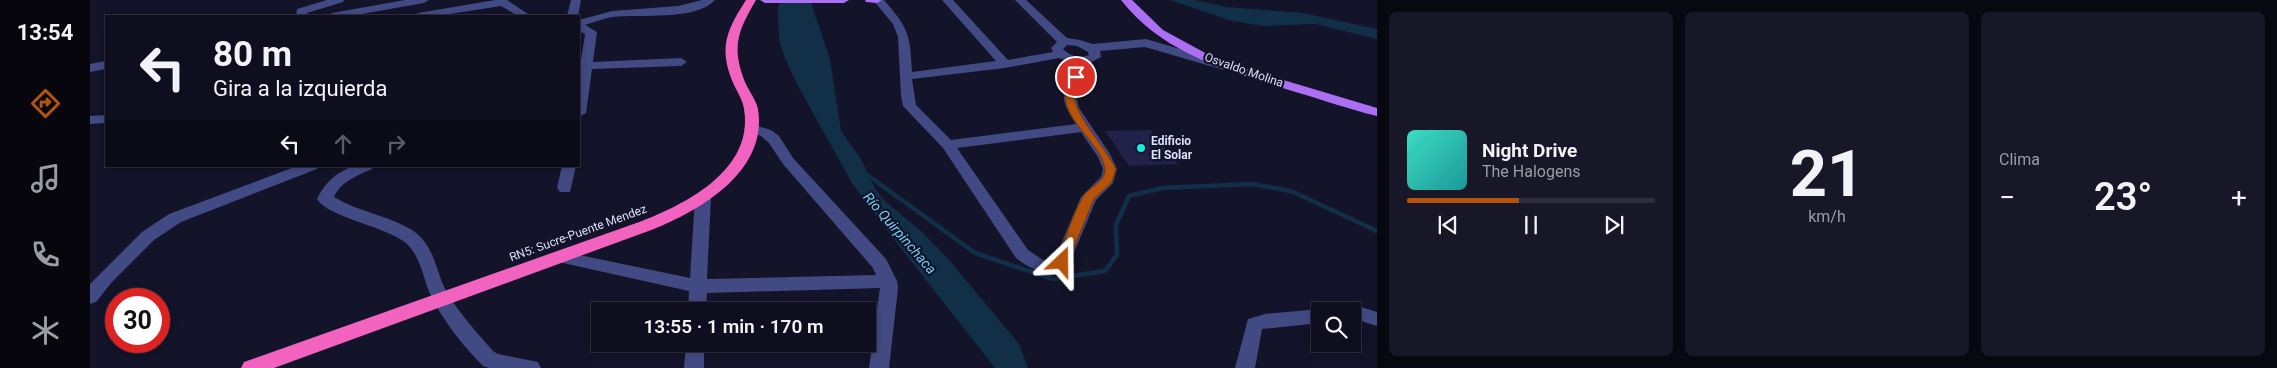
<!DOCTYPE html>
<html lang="es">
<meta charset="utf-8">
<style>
:root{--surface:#0e0e1f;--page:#171728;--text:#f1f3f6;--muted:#9b9ca4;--line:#2e2e3d;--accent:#b45309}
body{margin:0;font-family:Roboto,sans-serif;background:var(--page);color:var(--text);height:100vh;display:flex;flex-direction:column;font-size:19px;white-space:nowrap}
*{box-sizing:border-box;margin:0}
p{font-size:16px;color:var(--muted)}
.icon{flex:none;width:28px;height:28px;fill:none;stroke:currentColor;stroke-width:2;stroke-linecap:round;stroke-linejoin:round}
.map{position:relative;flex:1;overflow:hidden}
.sheet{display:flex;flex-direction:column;gap:12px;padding:12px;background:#080811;width:900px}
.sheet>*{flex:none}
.banner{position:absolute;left:15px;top:15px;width:475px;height:152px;border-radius:0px;box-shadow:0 2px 8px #0003,0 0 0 1px var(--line);background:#0e0e1f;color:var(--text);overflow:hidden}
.buttons{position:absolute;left:1221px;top:302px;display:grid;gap:10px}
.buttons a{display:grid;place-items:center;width:50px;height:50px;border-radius:0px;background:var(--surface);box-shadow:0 2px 8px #0003,0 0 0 1px var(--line);font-size:25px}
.speed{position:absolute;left:15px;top:288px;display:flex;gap:10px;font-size:25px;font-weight:700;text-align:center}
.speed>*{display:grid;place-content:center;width:65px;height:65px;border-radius:50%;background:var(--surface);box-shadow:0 2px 8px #0003,0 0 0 1px var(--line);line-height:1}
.speed .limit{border:8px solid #d22;background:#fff;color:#111}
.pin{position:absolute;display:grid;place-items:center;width:42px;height:42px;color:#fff;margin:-21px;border:2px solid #fff;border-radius:50%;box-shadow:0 1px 5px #0007}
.me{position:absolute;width:55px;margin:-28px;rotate:23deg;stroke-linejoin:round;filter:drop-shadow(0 0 4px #0008)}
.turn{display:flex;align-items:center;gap:18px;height:105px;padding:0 25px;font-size:22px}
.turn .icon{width:65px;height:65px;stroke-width:2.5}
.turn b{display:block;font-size:35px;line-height:42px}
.lanes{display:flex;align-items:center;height:48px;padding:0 25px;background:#0003;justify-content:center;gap:25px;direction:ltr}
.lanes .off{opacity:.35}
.big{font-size:38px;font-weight:600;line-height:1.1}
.sheet .widget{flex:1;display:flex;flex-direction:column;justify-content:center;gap:8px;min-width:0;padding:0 18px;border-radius:8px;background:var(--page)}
.sheet .dial{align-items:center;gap:0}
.dial b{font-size:65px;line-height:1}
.song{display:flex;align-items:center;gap:15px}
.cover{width:60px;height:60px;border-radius:8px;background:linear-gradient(135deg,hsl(170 70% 55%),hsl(180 70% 35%))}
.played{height:5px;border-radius:2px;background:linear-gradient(90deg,var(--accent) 45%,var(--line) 45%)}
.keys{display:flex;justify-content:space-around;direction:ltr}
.heat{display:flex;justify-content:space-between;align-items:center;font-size:28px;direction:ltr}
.sheet .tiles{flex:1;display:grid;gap:12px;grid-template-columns:repeat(3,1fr)}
.trip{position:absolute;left:501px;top:302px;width:285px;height:50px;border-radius:0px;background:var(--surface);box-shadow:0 2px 8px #0003,0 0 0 1px var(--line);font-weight:600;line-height:50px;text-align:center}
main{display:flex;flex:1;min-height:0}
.tabs{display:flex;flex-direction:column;width:90px;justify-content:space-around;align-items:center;background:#06060c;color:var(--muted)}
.tabs .icon{width:35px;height:35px}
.tabs .on{color:var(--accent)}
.tabs b{font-size:22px;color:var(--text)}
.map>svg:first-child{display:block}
.water{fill:#122f48}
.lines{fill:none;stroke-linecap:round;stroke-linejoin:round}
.stream{stroke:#122f48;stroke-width:4.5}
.building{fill:#222149}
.minor{fill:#424a84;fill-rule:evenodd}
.major{fill:#ac6ef3;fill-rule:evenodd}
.highway{fill:#f263bf;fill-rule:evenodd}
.route{fill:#b45309;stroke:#753606}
.poi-dot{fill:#1aecde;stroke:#131329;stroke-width:2}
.labels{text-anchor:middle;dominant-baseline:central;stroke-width:4.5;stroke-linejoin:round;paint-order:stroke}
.street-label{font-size:12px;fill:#dedffc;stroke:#131329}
.poi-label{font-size:12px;font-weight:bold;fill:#dedffc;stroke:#131329;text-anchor:start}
.water-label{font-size:14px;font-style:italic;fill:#75cef3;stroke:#131329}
</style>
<main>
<nav class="tabs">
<b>13:54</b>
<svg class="icon on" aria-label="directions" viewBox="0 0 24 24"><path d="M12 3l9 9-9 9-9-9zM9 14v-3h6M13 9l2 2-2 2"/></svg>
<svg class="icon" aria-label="music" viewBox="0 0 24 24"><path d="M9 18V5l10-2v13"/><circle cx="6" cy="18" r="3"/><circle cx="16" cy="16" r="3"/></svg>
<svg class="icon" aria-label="phone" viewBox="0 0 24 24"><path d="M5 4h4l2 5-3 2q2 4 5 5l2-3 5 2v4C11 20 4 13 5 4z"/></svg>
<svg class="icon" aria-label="climate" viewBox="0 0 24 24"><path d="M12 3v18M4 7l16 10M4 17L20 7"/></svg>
</nav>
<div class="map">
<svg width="1287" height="368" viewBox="0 0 1287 368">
<rect width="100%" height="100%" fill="#131329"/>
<!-- water -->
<path class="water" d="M690 0H720L740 59 751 131 771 159 784 187 794 200 833 233 859 260 929 344 938 368H905L799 233 762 183 708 86 695 58 689 40 688 9Z
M1080 0H1105L1136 7 1213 13 1287 29V39L1225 24 1173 26 1142 21Z"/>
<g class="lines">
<!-- stream -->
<path class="stream" d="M776 174 885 253 963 279 1015 271 1027 255 1026 225 1039 196 1072 188 1162 184 1201 191 1287 231"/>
</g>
<!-- building -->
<path class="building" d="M1061 130 1088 164 1039 166 1015 131Z"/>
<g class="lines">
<!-- minor -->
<path class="minor" d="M237 0H254L253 2 217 13V16H206L207 9Z
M315 0H339L334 3 260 16H236L242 13Z
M405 0H417L441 16H428L411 6 347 16H322L328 13Z
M481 0H491L488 16H477Z
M612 0H625C607 21 548 14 522 17 512 19 504 22 495 25L507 32 503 62 591 58 597 62 591 66 502 69 496 113 489 117V73L495 34 489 31V20L522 11 588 6Z
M783 0H794C819 29 820 34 822 72L906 61 852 0H863L918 60 963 52 961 48 967 42 925 0H936L977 38 990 40 1003 44 1056 39 1138 63 1140 66 1134 70 1055 47 1010 51 1011 57 998 64 985 93 989 108 1020 154 1027 169 1023 183 1006 200 978 267C957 276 944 272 926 258L853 148 813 106 811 96 808 37 803 24ZM977 45 987 46 998 52 999 55C989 59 980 56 973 49ZM969 58 986 64C973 93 967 96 986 124L861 140 826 105 822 79 915 68ZM991 132 1008 157 1013 169 1011 177 991 197 965 258 953 260 938 250 867 148Z
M16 61V69L0 72V64Z
M16 115V123L0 124V116Z
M661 124 681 130 689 136 703 158 796 259 807 281 808 288 799 368H779L790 288 617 293 616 311H598L599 291 464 261 462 257 464 253 470 251 600 278 605 197 608 193H618L621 197 617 279 786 275 783 268 693 164 679 143 671 136 656 131 654 128Z
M207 166H229L227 169 91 222 64 240 22 282 6 302 0 304V284L52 232 79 214Z
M263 166H284L282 169C267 176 251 181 244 197 268 212 298 215 322 230 347 247 345 274 359 296 372 316 388 334 403 351L408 354 448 362 451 368H399L393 366C374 347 354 322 342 298 333 280 332 258 316 243 295 226 239 218 227 199 235 182 246 173 263 166Z
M472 166H486L480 192H470L467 188Z
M1268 306 1287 312V326L1268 320 1262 321V311H1254L1256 309Z
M1230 309 1237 311H1230V323L1172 329 1165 368H1145L1158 319 1175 314Z
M596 344H614V368H594Z"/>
<!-- major -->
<path class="major" d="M670 0H759L754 3H675Z
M775 0H792L787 3 776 2Z
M1031 0H1042L1073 30 1119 55 1163 71 1287 108V116C1257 109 1228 98 1199 90 1137 70 1073 54 1031 0Z"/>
<!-- highway -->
<path class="highway" d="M656 0H666C648 31 641 46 655 82 659 91 666 100 668 109 678 171 611 210 564 229L184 368H151L154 362 552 221C598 203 664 169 654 109 653 101 648 93 644 85 628 49 636 31 656 0Z"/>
</g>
<!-- route -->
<path class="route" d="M986 74 991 77C989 82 984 89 984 95 985 116 1016 148 1026 169L1022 182 1004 199 978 262 977 266H967L966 262C975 241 982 215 994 195 1000 187 1016 181 1015 169 1012 142 964 115 978 86 980 80 981 76 986 74Z"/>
<!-- markers -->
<circle class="poi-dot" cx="1051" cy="148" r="5"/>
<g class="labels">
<!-- street labels -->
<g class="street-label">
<text transform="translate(1154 70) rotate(19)">Osvaldo Molina</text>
<text transform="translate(488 233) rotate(-20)">RN5: Sucre-Puente Mendez</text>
</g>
<!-- poi labels -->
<g class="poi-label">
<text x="1061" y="141">Edificio<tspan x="1061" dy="14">El Solar</tspan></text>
</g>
<!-- water labels -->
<g class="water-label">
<text transform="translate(810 233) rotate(49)">Río Quirpinchaca</text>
</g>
</g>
</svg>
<div class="buttons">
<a><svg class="icon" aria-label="search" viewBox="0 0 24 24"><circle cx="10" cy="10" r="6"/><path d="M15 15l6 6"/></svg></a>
</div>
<div class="speed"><div class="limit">30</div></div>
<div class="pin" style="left:986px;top:77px;background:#d93025"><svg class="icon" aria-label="arrive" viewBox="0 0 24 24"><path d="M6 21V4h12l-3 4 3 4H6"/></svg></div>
<svg class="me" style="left:972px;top:262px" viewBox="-20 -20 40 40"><path d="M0-17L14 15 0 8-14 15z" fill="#b45309" stroke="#fff" stroke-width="4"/></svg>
<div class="trip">13:55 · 1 min · 170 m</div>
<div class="banner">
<div class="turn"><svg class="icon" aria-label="left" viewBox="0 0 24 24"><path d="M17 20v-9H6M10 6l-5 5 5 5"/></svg><div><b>80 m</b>Gira a la izquierda</div></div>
<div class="lanes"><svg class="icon" aria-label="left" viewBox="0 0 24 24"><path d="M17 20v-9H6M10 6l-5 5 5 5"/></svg><svg class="icon off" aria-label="ahead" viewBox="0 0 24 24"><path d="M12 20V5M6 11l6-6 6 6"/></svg><svg class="icon off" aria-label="right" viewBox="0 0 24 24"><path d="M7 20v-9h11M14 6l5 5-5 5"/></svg></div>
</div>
</div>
<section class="sheet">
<div class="tiles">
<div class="widget">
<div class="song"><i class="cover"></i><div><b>Night Drive</b><p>The Halogens</p></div></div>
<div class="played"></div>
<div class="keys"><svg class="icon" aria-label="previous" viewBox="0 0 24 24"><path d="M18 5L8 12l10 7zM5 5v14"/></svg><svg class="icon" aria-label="pause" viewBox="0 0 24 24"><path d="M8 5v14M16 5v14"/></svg><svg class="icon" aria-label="next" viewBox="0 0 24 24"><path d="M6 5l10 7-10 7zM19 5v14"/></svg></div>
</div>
<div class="widget dial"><b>21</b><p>km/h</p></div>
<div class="widget"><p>Clima</p>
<div class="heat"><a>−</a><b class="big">23°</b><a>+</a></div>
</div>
</div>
</section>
</main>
